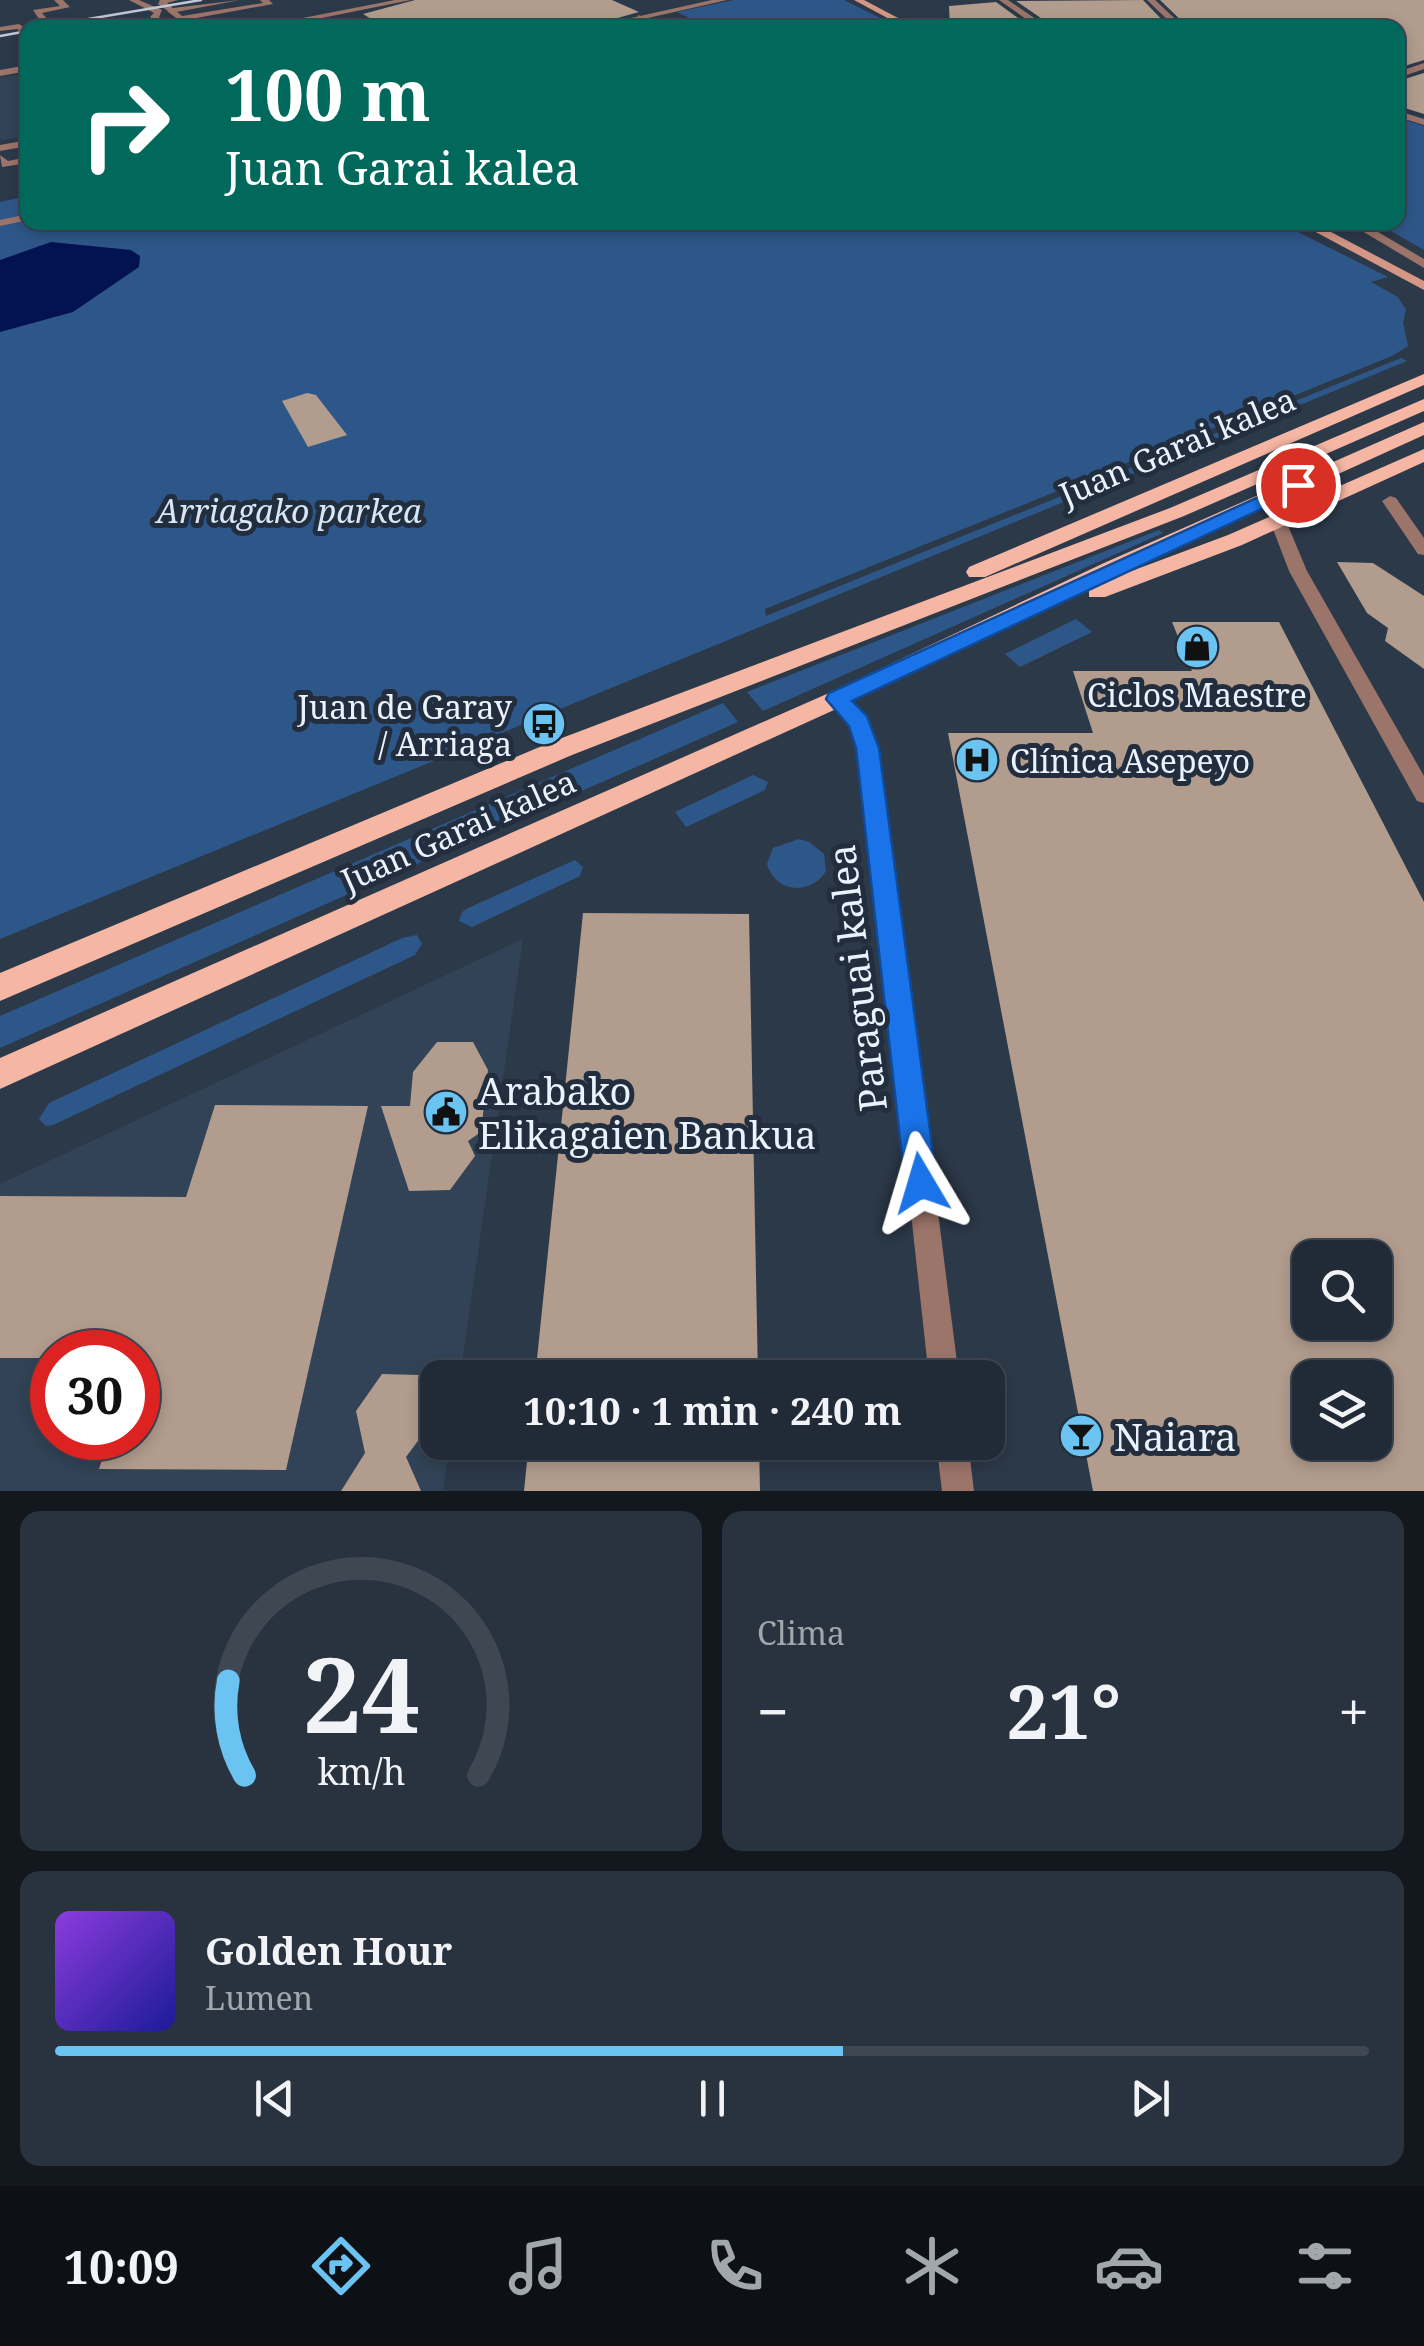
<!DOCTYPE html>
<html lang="es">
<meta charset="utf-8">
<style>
:root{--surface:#212b37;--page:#29333f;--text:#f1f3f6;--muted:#a2a7ad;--line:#3e4752;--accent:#6ac3f1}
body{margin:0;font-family:"Noto Serif",serif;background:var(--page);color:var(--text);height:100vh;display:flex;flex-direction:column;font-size:38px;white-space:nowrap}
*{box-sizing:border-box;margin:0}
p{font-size:32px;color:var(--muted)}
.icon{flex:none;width:55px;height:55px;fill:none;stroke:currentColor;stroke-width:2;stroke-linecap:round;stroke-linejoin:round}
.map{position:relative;height:1491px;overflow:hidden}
.side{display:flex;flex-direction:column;gap:20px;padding:20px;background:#12181e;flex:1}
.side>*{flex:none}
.guide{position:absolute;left:20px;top:20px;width:1385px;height:210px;border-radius:20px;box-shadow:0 5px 15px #0003,0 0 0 2px var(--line);background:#00695c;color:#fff;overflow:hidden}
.buttons{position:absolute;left:1292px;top:1240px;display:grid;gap:20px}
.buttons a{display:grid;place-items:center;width:100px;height:100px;border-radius:20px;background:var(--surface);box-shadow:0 5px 15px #0003,0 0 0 2px var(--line);font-size:50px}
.speed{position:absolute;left:30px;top:1330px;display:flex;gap:20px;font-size:50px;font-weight:700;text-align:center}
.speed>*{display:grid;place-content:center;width:130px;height:130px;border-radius:50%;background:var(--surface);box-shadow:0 5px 15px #0003,0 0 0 2px var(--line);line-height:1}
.speed .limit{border:15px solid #d22;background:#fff;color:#111}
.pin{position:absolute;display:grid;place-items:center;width:85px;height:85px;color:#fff;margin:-42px;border:5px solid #fff;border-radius:50%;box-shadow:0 2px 10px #0007}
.me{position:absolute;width:110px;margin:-55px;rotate:353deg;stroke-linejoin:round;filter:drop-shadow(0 0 8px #0008)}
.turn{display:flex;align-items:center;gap:35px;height:210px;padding:0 40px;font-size:45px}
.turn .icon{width:130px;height:130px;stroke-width:2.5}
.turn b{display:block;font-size:70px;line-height:85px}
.big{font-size:75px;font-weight:700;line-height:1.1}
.side .tile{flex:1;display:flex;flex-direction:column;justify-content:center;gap:15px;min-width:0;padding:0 35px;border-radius:20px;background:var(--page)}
.side .dial{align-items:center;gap:0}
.dial svg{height:260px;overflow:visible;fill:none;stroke:var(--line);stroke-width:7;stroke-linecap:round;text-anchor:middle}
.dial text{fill:var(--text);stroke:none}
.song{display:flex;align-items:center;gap:30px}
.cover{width:120px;height:120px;border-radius:15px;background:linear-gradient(135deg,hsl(270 70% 55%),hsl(240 70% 35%))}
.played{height:10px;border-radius:5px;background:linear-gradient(90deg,var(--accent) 60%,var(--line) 60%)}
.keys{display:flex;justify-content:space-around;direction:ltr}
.heat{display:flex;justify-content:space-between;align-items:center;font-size:55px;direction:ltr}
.side .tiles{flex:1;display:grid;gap:20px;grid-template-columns:1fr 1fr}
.tile:last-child{grid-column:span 2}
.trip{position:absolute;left:420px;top:1360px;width:585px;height:100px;border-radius:20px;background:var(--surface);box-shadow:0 5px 15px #0003,0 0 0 2px var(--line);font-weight:700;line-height:100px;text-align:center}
.dock{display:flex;height:160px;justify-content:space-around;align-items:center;background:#0d1116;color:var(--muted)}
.dock .icon{width:70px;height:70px}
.dock .active{color:var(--accent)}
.dock b{font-size:45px;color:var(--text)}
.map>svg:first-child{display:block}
.built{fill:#324357;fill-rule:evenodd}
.green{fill:#2e5789}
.water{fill:#031352}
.building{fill:#b19c8d;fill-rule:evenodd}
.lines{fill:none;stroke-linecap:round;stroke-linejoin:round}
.service{fill:#9c756a;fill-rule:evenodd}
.pedestrian{fill:#9c756a;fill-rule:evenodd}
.minor{fill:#9c756a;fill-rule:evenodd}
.tertiary{fill:#9c756a;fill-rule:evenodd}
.secondary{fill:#d49786;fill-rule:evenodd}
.primary{fill:#f5b6a4;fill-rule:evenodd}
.tram{stroke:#bfc8d4;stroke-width:2.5}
.route{fill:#1a73e8;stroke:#114b97;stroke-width:2.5}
.labels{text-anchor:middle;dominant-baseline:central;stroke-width:10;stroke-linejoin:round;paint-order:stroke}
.street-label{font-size:32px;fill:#eaf2fd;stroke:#222e3e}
.park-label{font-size:32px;font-style:italic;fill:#d8e6f8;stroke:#222e3e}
.poi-label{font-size:32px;fill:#eaf2fd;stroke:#222e3e}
.near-street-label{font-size:38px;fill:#eaf2fd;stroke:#222e3e}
.near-poi-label{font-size:38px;fill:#eaf2fd;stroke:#222e3e;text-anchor:start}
</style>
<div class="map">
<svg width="1424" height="1491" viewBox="0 0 1424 1491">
<rect width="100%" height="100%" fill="#2c3949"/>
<!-- built -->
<path class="built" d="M27 73V135L0 141V78Z
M523 939 460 1377 438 1378V1442L450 1443 443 1491H0V1184ZM52 1352H138V1438H52Z"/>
<!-- green -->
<path class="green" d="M734 0H844L898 27H708L677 12Z
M1398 118 1424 126V250L1377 223 1398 222Z
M27 196 28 222 1280 223 1388 277 1371 282 1398 297 1406 310 1403 323 1408 346 1392 356 765 609 766 616 1401 358 1407 361 0 939V202Z
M1159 530 1163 533 763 711 747 692Z
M1076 619 1092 632 1020 667 1005 654Z
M723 703 738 722 0 1048V1016Z
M753 775 768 782 765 790 686 827 675 812Z
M799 839 809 842 824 854 826 871C811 896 775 893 767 864L773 848Z
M575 860 583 867 580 876 472 927 459 921 462 912 468 908Z
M417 935 422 944 415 955 53 1125 46 1126 39 1119 49 1103 402 938Z"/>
<!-- water -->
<path class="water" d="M51 242 131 250 140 256 139 267 73 312 0 332V260Z"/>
<!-- building -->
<path class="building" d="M415 0H612L639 12 582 28H386L363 14Z
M1143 0 1170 28 1051 25 1016 1Z
M1160 0H1424V60L1398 68V28H1189Z
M996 2 1029 26 950 28 949 6Z
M1424 73V114L1398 106V81Z
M307 393 316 395 347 435 308 447 282 401Z
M1337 562 1373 563 1424 596V669L1385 641 1388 628 1367 613Z
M1172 622H1279L1424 902V1491H1093L948 733H1093L1073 671H1192ZM1310 1258H1375V1322H1310ZM1310 1378H1375V1442H1310Z
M583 913 749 914 758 1378H535Z
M437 1042H473L488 1070 481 1132 468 1141 475 1156 450 1190 409 1191 381 1106H410L413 1072Z
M215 1105 368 1106 286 1470 99 1469 109 1438H138V1352H52V1358H0V1196L186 1197Z
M382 1374 420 1375 435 1418 406 1457 421 1491H341L365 1453 356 1411Z
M529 1442H759L760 1491H524Z"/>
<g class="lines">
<!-- service -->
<path class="service" d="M260 0H269L273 4 180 21 167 11 174 9 182 16 263 3Z
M1147 0H1155L1185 28H1176Z
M638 15 665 26 651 28 654 26 638 19Z
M1424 63V69L1398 78V72Z
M1398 111 1424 119V125L1398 117Z
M28 140V146L0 151V145Z
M0 155 8 161 28 157V163L2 167Z"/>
<!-- pedestrian -->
<path class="pedestrian" d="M54 0H63L70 7 42 13 48 20 41 25 43 28H35L32 24 39 19 33 10 60 6Z
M129 0H139L162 10 159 17 168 25 148 28 158 24 150 17 154 13Z
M395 0H411L272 28H252Z
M888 18 891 22 848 28 849 26Z
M28 65V71L0 76V70Z
M28 214V220L0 226V220Z
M1390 496 1396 498 1424 538V555L1418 554 1382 501Z"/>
<!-- minor -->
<path class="minor" d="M160 0H178L167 3 173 8 240 0 171 13 158 4Z
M712 0H727L604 28H586Z
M19 24 28 30V37L17 29 0 31V27Z
M1278 516 1286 521 1307 571 1424 776V803L1417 801 1289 571 1270 521Z
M837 692C876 707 878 757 885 793L959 1378H929L865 793 851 725 827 699Z
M936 1442H968L974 1491H942Z"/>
<!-- tertiary -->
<path class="tertiary" d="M999 0H1008L1049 28H1039Z
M1347 222H1361L1424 259V268Z"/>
<!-- secondary -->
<path class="secondary" d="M854 0H864L917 28H906Z
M1297 222H1312L1424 281V290Z"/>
<!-- primary -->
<path class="primary" d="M1424 374V385L985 577H969L966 572 969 567Z
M1424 399V411L1184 516 572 755 0 1001V973L554 741 1170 508Z
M1424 422V435L1094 585 1228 535 1424 449V462L1242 545 1105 597H1089V588L845 705 0 1089V1058L829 693 1104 563Z"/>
<!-- tram -->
<path class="tram" d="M35 28 201 0
M0 36 28 31"/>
</g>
<!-- route -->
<path class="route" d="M1298 479 1304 481V489L852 701 867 716 879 748 937 1183 932 1194 921 1198 910 1194 905 1183 856 748 849 726 826 699 829 693Z"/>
<!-- icons -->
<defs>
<g id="shop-disc" transform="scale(2.25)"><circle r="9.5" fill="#6ac3f1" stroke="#222e3e"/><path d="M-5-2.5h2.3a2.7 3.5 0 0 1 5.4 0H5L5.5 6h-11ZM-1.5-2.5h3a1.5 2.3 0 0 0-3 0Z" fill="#111"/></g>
<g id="bus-disc" transform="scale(2.25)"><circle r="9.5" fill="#6ac3f1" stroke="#222e3e"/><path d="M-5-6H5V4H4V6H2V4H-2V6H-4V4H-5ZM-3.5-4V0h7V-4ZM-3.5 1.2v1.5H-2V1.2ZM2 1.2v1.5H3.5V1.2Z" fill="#111"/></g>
<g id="hospital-disc" transform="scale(2.25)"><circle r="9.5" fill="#6ac3f1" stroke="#222e3e"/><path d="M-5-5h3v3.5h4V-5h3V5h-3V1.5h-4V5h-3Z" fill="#111"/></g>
<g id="civic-disc" transform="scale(2.25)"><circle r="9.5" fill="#6ac3f1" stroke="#222e3e"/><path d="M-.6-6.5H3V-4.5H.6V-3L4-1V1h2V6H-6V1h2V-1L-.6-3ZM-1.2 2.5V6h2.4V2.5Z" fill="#111"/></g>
<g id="bar-disc" transform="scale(2.25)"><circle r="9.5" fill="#6ac3f1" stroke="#222e3e"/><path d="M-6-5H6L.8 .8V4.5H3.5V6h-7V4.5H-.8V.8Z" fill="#111"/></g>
</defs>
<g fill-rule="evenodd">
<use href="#shop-disc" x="1197" y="647"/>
<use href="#bus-disc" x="544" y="724"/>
<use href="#hospital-disc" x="977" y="760"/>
<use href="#civic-disc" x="446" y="1112"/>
<use href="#bar-disc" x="1081" y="1436"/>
</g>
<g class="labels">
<!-- street labels -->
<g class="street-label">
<text transform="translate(1177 446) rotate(-23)">Juan Garai kalea</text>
<text transform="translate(458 830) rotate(-24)">Juan Garai kalea</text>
</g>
<!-- park labels -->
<g class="park-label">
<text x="289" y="510">Arriagako parkea</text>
</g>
<!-- poi labels -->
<g class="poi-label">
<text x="1197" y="694">Ciclos Maestre</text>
<text x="512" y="706" text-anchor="end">Juan de Garay<tspan x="512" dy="37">/ Arriaga</tspan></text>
<text x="1010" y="760" text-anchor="start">Clínica Asepeyo</text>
</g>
<!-- near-street labels -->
<g class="near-street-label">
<text transform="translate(856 978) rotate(-97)">Paraguai kalea</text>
</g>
<!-- near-poi labels -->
<g class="near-poi-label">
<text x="478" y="1090">Arabako<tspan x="478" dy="44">Elikagaien Bankua</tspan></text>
<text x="1114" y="1436">Naiara</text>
</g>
</g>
</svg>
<div class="buttons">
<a><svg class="icon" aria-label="search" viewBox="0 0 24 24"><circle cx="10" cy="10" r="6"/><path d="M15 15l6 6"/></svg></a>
<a><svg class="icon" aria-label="layers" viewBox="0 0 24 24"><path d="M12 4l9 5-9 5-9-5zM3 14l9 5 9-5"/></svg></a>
</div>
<div class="speed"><div class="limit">30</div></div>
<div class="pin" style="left:1298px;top:485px;background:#d93025"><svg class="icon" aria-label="arrive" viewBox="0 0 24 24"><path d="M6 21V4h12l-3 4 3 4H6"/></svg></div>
<svg class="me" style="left:921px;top:1183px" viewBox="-20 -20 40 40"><path d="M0-17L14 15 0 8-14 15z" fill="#1a73e8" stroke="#fff" stroke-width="4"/></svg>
<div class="trip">10:10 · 1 min · 240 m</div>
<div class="guide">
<div class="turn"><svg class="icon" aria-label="right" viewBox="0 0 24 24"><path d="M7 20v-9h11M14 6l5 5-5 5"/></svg><div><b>100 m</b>Juan Garai kalea</div></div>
</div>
</div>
<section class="side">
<div class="tiles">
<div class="tile dial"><svg viewBox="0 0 100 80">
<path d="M14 69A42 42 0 1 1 86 69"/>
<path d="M14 69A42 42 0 0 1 9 40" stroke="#6ac3f1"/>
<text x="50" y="56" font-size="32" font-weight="700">24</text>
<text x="50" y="72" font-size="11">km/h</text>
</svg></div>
<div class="tile"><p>Clima</p>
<div class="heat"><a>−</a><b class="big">21°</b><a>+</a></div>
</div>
<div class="tile">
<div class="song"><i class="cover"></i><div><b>Golden Hour</b><p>Lumen</p></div></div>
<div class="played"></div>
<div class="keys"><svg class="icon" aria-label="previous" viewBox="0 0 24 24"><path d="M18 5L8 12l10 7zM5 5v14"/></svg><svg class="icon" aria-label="pause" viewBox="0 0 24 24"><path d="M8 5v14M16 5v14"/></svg><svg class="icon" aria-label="next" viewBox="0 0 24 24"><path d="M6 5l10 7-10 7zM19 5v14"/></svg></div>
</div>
</div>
</section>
<nav class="dock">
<b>10:09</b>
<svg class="icon active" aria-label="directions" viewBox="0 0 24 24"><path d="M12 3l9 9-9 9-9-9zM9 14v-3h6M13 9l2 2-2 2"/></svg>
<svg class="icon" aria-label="music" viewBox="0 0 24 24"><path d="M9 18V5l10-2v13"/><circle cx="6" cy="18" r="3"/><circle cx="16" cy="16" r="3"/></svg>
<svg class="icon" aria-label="phone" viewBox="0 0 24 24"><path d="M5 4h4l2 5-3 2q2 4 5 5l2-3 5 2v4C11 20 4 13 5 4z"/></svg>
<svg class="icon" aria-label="climate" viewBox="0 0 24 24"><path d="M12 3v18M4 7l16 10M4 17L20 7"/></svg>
<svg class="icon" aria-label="car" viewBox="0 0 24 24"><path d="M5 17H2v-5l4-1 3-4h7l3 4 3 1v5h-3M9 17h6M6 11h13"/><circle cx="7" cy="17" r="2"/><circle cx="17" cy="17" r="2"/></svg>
<svg class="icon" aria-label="filters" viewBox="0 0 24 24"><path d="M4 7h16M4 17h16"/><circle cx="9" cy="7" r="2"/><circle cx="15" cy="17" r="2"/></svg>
</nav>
